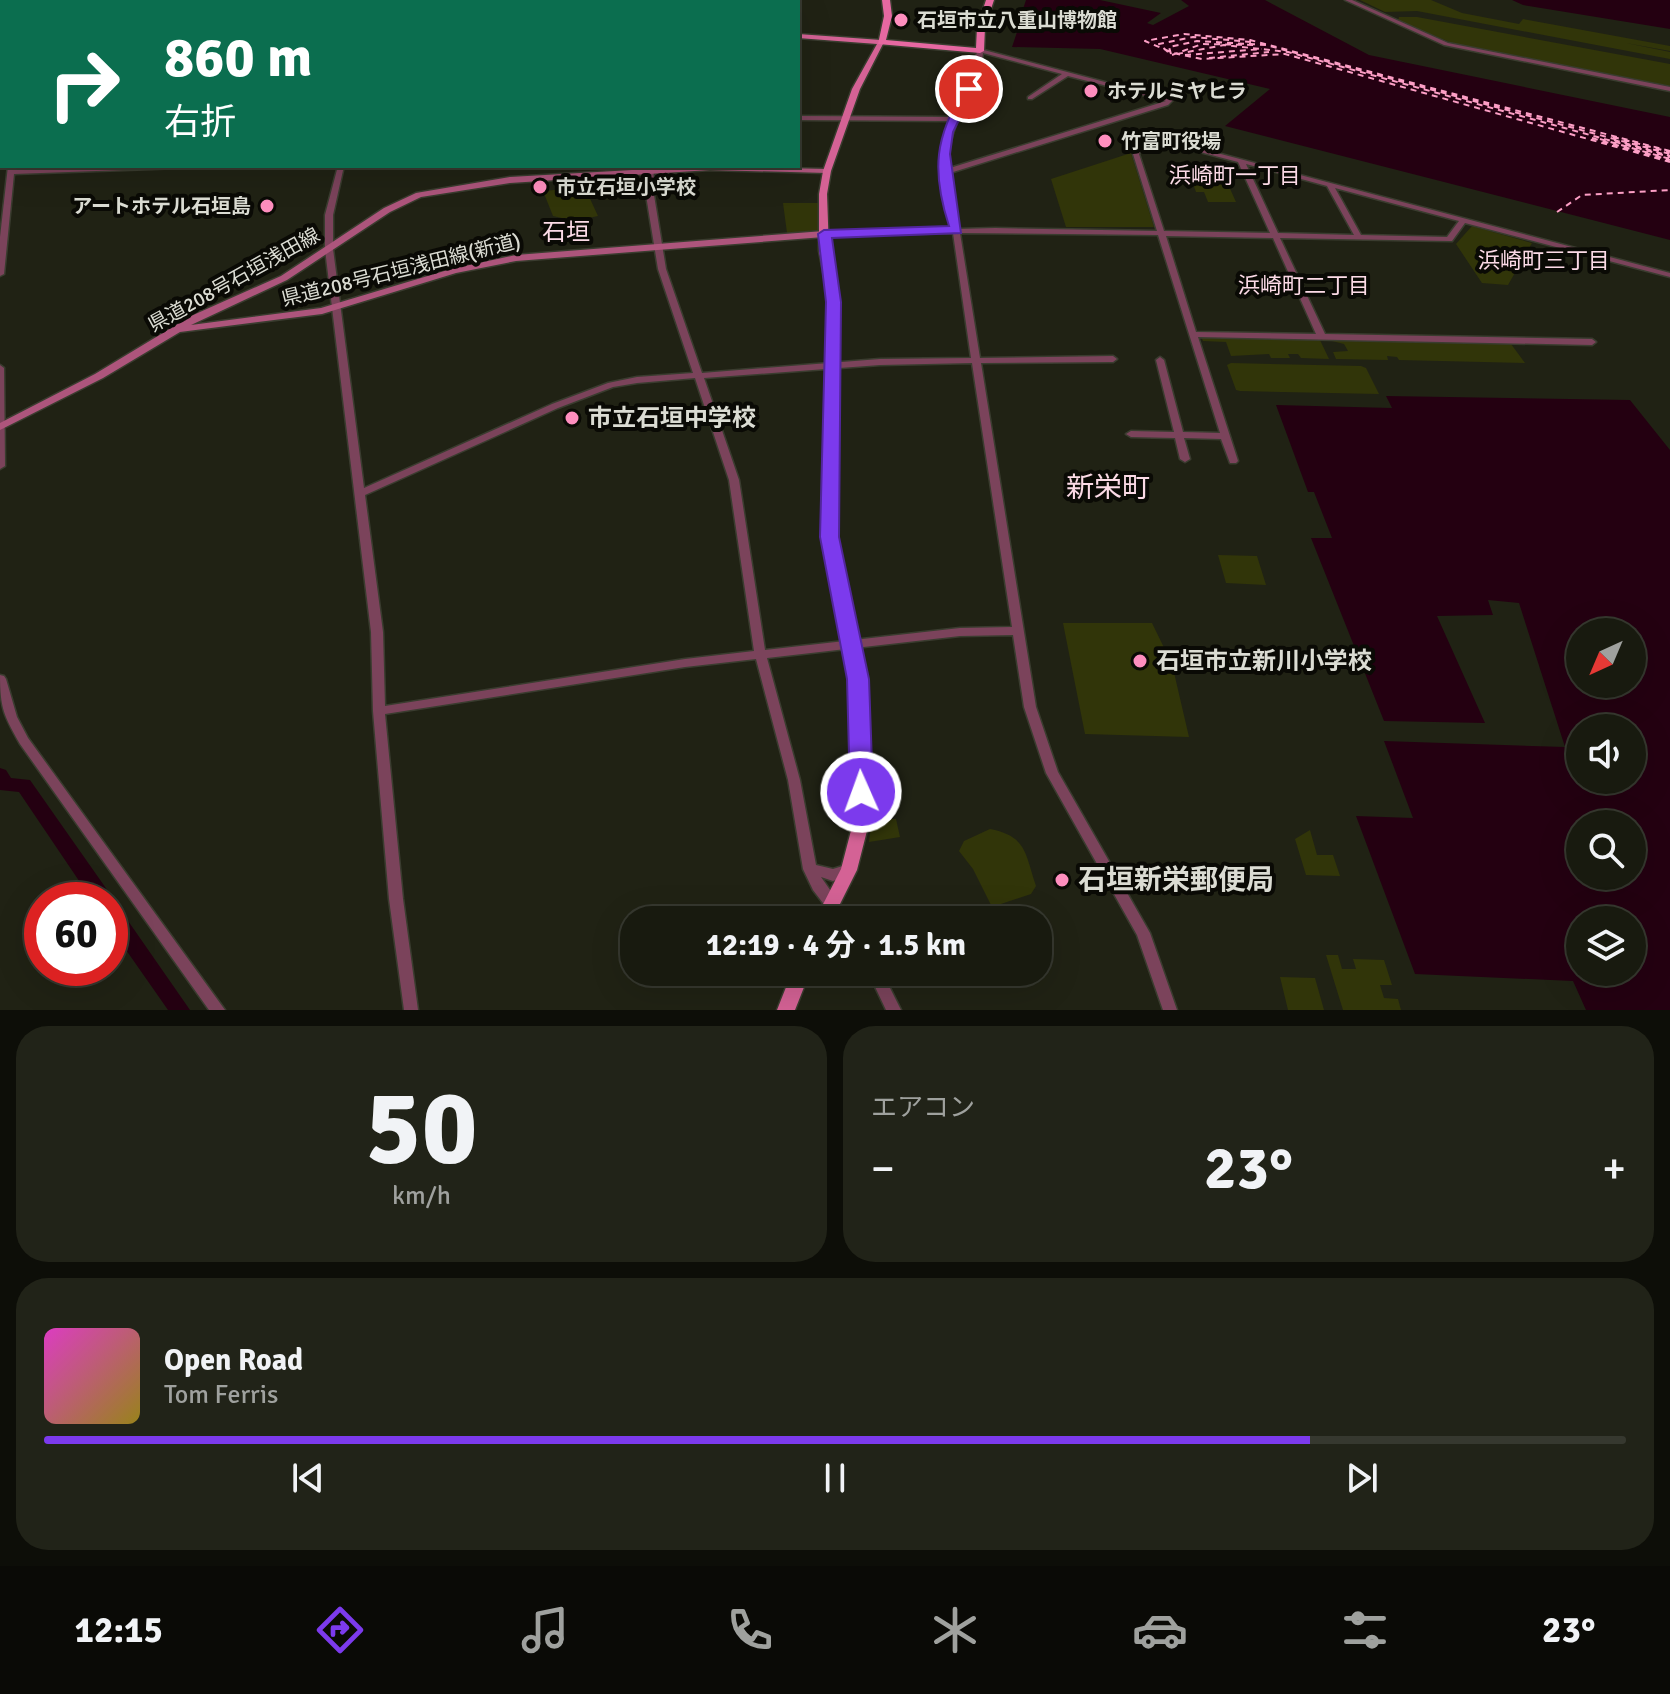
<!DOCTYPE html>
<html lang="ja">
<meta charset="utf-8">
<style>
:root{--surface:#181a0f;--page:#212318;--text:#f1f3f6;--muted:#9fa19e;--line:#36382f;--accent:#7c3aed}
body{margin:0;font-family:Signika,"Noto Sans JP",sans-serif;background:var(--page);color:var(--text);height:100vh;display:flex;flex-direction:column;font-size:30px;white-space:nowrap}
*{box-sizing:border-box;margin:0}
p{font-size:26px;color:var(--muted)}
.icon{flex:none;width:44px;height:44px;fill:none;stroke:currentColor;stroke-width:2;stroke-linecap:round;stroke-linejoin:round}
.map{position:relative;height:1010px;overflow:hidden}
.details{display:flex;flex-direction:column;gap:16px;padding:16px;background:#0d0e08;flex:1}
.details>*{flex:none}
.banner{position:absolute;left:0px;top:0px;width:800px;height:168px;box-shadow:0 8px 32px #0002,0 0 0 2px var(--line);background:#0b6e4f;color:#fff;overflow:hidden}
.needle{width:52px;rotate:224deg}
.controls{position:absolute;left:1566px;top:618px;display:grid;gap:16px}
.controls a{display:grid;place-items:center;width:80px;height:80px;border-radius:50%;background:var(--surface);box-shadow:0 8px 32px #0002,0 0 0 2px var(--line);font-size:40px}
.speed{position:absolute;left:24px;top:882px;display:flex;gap:16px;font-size:40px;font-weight:700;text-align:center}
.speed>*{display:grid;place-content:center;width:104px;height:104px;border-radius:50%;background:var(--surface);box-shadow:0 8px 32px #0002,0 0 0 2px var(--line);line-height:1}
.speed .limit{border:12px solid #d22;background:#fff;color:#111}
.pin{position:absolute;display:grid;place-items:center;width:68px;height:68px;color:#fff;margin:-34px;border:4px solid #fff;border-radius:50%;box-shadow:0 2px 8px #0007}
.me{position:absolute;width:88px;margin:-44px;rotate:358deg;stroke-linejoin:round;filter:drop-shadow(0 0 6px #0008)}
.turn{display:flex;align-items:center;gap:28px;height:168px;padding:0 32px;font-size:36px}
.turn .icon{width:104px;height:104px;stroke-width:2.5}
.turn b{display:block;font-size:56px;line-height:68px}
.big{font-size:60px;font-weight:700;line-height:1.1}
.details .card{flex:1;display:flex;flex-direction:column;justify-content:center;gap:12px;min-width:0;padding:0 28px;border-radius:32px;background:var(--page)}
.details .dial{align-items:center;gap:0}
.dial b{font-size:104px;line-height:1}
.song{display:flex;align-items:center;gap:24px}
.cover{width:96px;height:96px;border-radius:12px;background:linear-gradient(135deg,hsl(310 70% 55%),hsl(50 70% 35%))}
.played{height:8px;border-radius:4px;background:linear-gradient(90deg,var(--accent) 80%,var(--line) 80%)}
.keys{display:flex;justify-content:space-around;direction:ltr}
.heat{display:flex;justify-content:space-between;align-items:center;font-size:44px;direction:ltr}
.details .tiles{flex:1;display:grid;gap:16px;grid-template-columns:1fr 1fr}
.card:last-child{grid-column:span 2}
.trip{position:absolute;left:620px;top:906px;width:432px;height:80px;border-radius:32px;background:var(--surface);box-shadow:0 8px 32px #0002,0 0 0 2px var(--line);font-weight:700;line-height:80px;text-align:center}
.menu{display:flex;height:128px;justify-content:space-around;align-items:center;background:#0a0a06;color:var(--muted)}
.menu .icon{width:56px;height:56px}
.menu .current{color:var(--accent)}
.menu b{font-size:36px;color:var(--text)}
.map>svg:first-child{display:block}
.green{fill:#313509}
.water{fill:#240011;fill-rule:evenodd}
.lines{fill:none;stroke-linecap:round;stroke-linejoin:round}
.river{fill:#240011;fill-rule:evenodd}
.ferry{stroke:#fc9ec5;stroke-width:2;stroke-dasharray:6 5;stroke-linecap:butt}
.tertiary-casing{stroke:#3a3c2f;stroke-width:3}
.secondary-casing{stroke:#3a3c2f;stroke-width:3}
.primary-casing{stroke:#3a3c2f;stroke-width:3}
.trunk-casing{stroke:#3a3c2f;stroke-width:3}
.tertiary{fill:#7b435b;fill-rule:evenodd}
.secondary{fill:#ad557c;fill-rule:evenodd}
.primary{fill:#d46295;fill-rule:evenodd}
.trunk{fill:#e668a1;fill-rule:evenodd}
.route{fill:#7c3aed;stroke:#51269a;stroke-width:2}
.poi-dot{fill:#fe8ebe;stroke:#0a0a05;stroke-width:3}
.labels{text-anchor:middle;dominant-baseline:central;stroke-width:8;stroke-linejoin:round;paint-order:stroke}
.far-poi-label{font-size:20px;font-weight:bold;fill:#dbdcd3;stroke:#0a0a05;text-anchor:start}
.far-street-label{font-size:20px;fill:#dbdcd3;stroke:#0a0a05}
.far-neighbourhood-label{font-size:22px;fill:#fbdae6;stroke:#0a0a05}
.far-quarter-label{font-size:24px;fill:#fbdae6;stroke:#0a0a05}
.poi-label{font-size:24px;font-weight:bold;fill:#dbdcd3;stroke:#0a0a05;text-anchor:start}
.quarter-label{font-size:28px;fill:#fbdae6;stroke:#0a0a05}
.near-poi-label{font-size:28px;font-weight:bold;fill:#dbdcd3;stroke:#0a0a05;text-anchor:start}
</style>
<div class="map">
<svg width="1670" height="1010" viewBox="0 0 1670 1010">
<rect width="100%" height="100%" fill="#202214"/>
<!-- green -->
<path class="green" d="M1360 0H1431L1462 13 1519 24 1523 19 1670 46V51L1626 43 1670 52V59L1417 11 1385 12Z
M1399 17H1417L1670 64V86L1452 43 1398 21Z
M1131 153 1154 227H1066L1051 179Z
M1192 181 1227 182 1236 202H1208L1204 192H1196Z
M576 188 586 190 598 216 575 221 553 216 543 191Z
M783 203H819L820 230 787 233Z
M1472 226 1532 243 1508 285 1482 283 1456 244Z
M1201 337 1320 340 1329 359 1301 358 1298 354H1288L1290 358H1271L1269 354 1231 356 1226 342 1203 341Z
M1328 340 1511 344 1525 363 1399 360 1397 357 1387 356 1388 360 1336 359 1333 352 1348 351 1344 344Z
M1231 363 1361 366 1366 368 1379 394 1240 391 1236 390 1227 365Z
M1218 555 1257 556 1266 585 1226 583Z
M1063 623H1152L1172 664 1189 737 1085 734Z
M883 815 884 819H896L900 837 869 842 872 816Z
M990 829C1027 836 1025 854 1036 886L1031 894 992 907 973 869 959 851 964 841Z
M1310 830 1317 855H1333L1340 876 1306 875 1295 839Z
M1326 955H1338L1342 969H1356L1353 959 1384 960 1392 985H1380L1384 998 1398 999 1401 1010H1343Z
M1280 977 1315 978 1324 1010H1288Z"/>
<!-- water -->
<path class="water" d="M1026 0H1100L1161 13 1147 23 1153 25 1189 6 1181 0H1265L1369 55 1670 117V240L1225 126 1270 89 1100 49 1012 47 1020 23 1052 25 1053 22 1020 18Z
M1512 0H1670V29L1523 5Z
M1386 396 1630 400 1670 450V1010H1586L1573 981 1415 974 1356 816 1413 818 1384 741 1565 747 1519 603 1488 600 1493 615 1437 616 1485 723 1384 721 1311 538H1332L1314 492H1308L1276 405 1392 408ZM1632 632V684H1580V632ZM1632 728V780H1580V728ZM1632 824V876H1580V824ZM1632 920V972H1580V920Z"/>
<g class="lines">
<!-- river -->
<path class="river" d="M13 0H21L22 2H14Z
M2 120V138L0 139V121Z
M0 768 6 770 11 778 30 780 110 894 113 900 111 903 117 905 190 1010H168L110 927V900H92L19 792 0 790Z"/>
<!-- ferry -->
<path class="ferry" d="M1168 52 1159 44 1193 37 1251 42
M1171 54 1169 47 1197 41 1266 45 1670 154
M1177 54 1224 45 1288 52 1670 157
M1172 55 1202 44 1256 45
M1185 55 1262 49
M1209 58 1269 52
M1613 137 1670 152
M1592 138 1670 160
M1600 139 1670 159
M1614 140 1670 156
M1670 151 1250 40 1184 34 1145 41 1173 53 1202 59 1285 54 1670 162
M1557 212 1582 195 1670 190"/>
<!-- tertiary casing -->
<g class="tertiary-casing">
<path id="tertiary" d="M29 0H35L36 2H30Z
M426 0H432L431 2H425Z
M637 0H643V2H637Z
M1345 0H1352L1448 43 1670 87V91L1444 45Z
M980 49 1173 100 1168 105 950 173 959 229 995 228 1157 231 1133 154 1136 148 1167 144 1202 149 1670 273V277L1465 223 1452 241H1449L1280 238 1325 334 1592 339 1596 342 1592 345 1198 337 1238 461 1236 463H1230L1221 439 1184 438 1190 459 1185 462 1180 459 1175 438 1131 437 1126 434 1131 431 1174 432 1156 360 1160 357 1164 360 1183 432 1220 433 1158 235 960 233 980 358 1113 356 1117 359 1113 362 981 363 1036 707 1058 772 1150 933 1177 1010H1163L1137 935 1046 773 1024 707 1013 635 960 636 767 658 800 780 816 865 833 869 849 864 854 866 856 870 854 874 833 881 821 877 851 920H836L813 890 803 869 788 780 756 659 685 667 385 714 403 899 418 1010H404L389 899 373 711 371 632 325 249V215L338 166H344L333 215V249L364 488 552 404 608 383 637 377 693 373 658 269 645 189 648 166H654L653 189 666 269 702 373 880 359 971 358 953 233 824 236 820 234 824 232 952 229 944 174 942 172 943 170C940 152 943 138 951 121L798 120V116L953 117 972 78 977 51ZM983 53 1062 74 1028 97V99H1032L1068 76 1166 101 950 168C943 126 979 95 983 53ZM1167 148 1200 152 1238 162 1270 233 1164 231 1139 154 1141 151ZM1246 164 1327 186 1354 235 1278 233ZM1335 188 1459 221 1447 237 1361 235ZM1166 236 1273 238 1316 334 1196 332ZM972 363 1012 627 960 628 765 650 739 480 704 378 880 365ZM695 378 729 480 754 651 685 659 385 706 383 632 365 495 558 408 613 387 637 383Z
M8 166H14V170L121 166H182L179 168 14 174 4 274 0 276V237Z
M0 365 4 368 5 466 0 469Z
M0 675 4 676 6 679 17 717 28 738 225 1010H209L20 744C4 716 0 708 0 675Z
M868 972H882L901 1010H886Z"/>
</g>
<!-- secondary casing -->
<g class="secondary-casing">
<path id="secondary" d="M702 166 827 169 831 171 827 173 710 170 510 183 421 197 390 212 287 280 191 325 321 308 451 269 516 255 824 231 828 234 824 237 516 261 456 273 322 314 180 332 103 378 0 430V423L95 374 191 316 281 276 384 208 416 193 510 177Z"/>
</g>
<!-- primary casing -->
<g class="primary-casing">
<path id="primary" d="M798 34 881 40 884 42 860 89 831 171 827 194 829 251 839 302 836 537 865 679 870 819 857 870 832 920H815L841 869 854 819 851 679 824 537 829 302 819 251V194L823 171 852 89 877 44 798 38Z
M0 46H2V50H0Z
M792 972H810L795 1010H777Z"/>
</g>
<!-- trunk casing -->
<g class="trunk-casing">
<path id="trunk" d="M882 0H890L892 16 886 40 976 48 977 27 986 0H994L985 27 984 51 980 53 878 44 884 16Z"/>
</g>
<!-- tertiary -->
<use href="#tertiary" class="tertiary"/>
<!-- secondary -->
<use href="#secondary" class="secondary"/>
<!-- primary -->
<use href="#primary" class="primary"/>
<!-- trunk -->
<use href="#trunk" class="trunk"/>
</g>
<!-- route -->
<path class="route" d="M965 87 974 89 953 132 950 154 961 233 832 238 841 302 839 537 869 679 873 792 870 798H853L850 792 847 679 820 537 826 302 818 234 824 230 949 226C931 170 935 137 965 87Z"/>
<!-- markers -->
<g class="poi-dot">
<circle cx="901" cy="20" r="8"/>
<circle cx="1091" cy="91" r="8"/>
<circle cx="1105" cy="141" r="8"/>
<circle cx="540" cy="187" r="8"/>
<circle cx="267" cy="206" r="8"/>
<circle cx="572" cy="418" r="8"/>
<circle cx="1140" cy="661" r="8"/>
<circle cx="1062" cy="880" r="8"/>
</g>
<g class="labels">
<!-- far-poi labels -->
<g class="far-poi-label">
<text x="917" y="20">石垣市立八重山博物館</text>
<text x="1107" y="91">ホテルミヤヒラ</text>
<text x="1121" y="141">竹富町役場</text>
<text x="556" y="187">市立石垣小学校</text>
<text x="251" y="206" text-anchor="end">アートホテル石垣島</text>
</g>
<!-- far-street labels -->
<g class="far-street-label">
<text transform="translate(401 270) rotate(-14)">県道208号石垣浅田線(新道)</text>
<text transform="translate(234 280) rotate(-29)">県道208号石垣浅田線</text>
</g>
<!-- far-neighbourhood labels -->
<g class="far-neighbourhood-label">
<text x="1235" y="175">浜崎町一丁目</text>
<text x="1544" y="260">浜崎町三丁目</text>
<text x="1304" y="285">浜崎町二丁目</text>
</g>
<!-- far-quarter labels -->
<g class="far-quarter-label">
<text x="566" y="232">石垣</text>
</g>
<!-- poi labels -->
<g class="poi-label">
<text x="588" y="418">市立石垣中学校</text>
<text x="1156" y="661">石垣市立新川小学校</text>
</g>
<!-- quarter labels -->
<g class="quarter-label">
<text x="1108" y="488">新栄町</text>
</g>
<!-- near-poi labels -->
<g class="near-poi-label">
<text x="1078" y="880">石垣新栄郵便局</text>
</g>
</g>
</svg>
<div class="controls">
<a><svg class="needle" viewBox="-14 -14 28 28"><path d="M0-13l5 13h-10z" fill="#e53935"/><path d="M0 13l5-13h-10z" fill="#9fa19e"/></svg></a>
<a><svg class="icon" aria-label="sound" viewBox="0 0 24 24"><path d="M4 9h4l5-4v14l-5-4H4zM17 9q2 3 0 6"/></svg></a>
<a><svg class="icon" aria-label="search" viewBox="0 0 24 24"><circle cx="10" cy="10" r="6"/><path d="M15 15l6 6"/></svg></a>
<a><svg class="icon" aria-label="layers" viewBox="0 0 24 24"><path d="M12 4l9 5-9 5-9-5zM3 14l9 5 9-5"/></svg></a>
</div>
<div class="speed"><div class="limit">60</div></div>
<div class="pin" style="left:969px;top:89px;background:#d93025"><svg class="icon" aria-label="arrive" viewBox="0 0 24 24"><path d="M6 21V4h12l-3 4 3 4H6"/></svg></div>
<svg class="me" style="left:861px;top:792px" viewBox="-20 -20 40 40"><circle r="17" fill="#7c3aed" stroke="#fff" stroke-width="3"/><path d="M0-11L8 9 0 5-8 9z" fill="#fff"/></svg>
<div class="trip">12:19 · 4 分 · 1.5 km</div>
<div class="banner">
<div class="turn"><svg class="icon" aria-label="right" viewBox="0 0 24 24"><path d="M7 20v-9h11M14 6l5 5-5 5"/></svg><div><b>860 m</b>右折</div></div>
</div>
</div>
<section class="details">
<div class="tiles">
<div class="card dial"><b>50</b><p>km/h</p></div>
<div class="card"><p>エアコン</p>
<div class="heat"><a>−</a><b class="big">23°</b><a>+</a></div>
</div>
<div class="card">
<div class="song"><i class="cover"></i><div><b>Open Road</b><p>Tom Ferris</p></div></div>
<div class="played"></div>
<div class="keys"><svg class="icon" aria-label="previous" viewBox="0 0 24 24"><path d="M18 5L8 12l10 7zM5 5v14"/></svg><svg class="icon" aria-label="pause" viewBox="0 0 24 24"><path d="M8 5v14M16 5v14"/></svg><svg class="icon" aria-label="next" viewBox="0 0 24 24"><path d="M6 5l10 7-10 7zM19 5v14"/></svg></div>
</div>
</div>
</section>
<nav class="menu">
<b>12:15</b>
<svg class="icon current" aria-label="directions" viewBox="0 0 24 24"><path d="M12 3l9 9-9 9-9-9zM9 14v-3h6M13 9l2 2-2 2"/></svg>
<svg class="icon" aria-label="music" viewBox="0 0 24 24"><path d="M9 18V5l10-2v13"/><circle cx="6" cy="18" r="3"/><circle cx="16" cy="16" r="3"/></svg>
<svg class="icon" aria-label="phone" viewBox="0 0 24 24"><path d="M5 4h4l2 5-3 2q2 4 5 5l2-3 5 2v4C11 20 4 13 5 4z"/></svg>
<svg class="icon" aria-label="climate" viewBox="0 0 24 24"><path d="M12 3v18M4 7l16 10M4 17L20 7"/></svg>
<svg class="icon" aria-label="car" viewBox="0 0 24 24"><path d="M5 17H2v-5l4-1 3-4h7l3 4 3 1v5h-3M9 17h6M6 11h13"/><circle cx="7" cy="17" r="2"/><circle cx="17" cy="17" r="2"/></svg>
<svg class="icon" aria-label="filters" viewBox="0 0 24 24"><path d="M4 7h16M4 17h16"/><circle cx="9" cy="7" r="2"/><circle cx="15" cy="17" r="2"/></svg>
<b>23°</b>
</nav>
